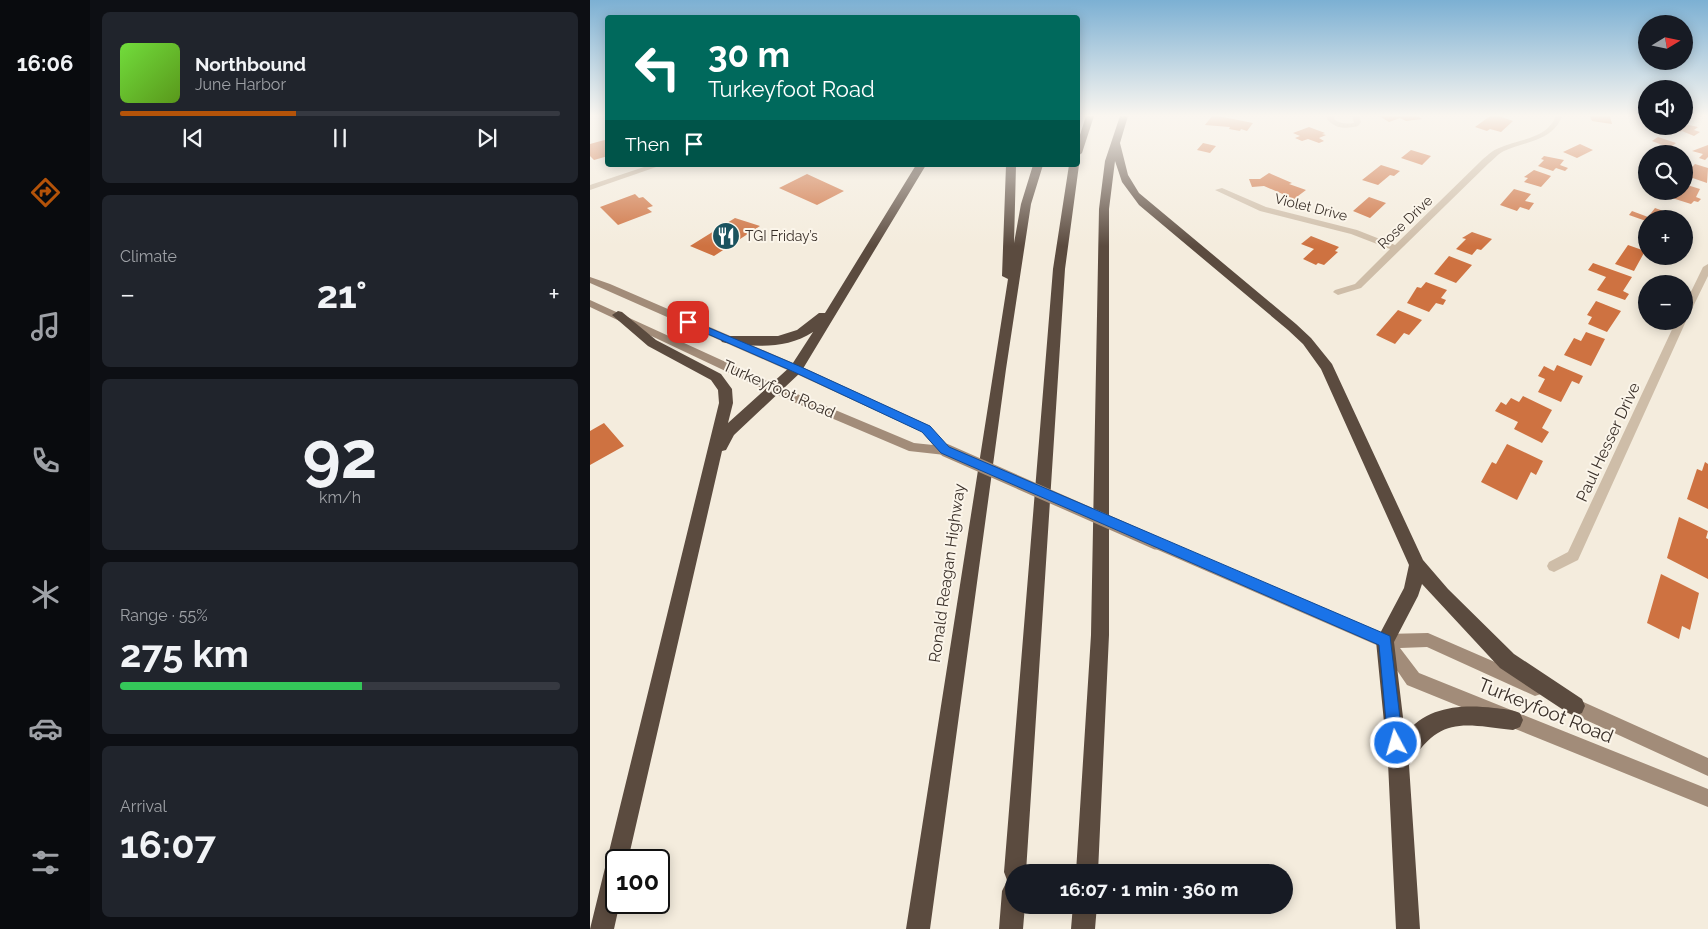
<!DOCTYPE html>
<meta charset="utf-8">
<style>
:root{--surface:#171b24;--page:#20242c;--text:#f1f3f6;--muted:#9ea1a6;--line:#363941;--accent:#b45309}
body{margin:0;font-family:Raleway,sans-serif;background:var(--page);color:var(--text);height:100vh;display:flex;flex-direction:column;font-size:19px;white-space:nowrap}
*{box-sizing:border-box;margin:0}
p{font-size:16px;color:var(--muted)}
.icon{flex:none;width:28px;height:28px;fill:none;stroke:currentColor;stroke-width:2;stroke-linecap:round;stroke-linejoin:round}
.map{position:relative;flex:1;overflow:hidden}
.drawer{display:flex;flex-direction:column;gap:12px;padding:12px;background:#0d0f14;width:500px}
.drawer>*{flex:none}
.banner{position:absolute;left:15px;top:15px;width:475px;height:152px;border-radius:5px;box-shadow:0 2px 12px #0003;background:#00695c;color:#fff;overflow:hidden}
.needle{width:32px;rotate:80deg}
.controls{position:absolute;left:1048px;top:15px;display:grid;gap:10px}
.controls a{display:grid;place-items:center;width:55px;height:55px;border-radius:50%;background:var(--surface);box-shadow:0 2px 12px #0003;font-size:25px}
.speed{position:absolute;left:15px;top:849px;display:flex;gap:10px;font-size:25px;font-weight:700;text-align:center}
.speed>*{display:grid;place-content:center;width:65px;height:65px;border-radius:50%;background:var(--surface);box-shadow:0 2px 12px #0003;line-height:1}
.speed .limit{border:2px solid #111;border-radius:8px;background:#fff;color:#111}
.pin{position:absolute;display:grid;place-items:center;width:42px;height:42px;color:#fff;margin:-21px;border-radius:10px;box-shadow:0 2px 8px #0006}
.me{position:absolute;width:55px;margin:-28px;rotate:354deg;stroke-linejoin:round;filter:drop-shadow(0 0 4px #0008)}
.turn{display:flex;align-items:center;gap:18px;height:105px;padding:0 20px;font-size:22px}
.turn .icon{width:65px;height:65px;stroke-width:2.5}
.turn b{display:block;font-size:35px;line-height:42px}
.then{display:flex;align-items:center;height:48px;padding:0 20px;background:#0003;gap:10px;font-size:19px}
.big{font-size:38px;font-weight:700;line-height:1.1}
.drawer .card{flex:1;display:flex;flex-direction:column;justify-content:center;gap:8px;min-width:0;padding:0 18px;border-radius:8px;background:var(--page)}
.drawer .dial{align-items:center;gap:0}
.dial b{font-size:65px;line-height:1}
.song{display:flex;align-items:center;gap:15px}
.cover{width:60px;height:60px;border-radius:8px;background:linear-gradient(135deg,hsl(100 70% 55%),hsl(90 70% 35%))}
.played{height:5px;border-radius:2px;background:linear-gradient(90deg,var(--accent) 40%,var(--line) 40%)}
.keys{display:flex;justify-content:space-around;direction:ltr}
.heat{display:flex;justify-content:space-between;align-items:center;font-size:28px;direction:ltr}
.charge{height:8px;border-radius:4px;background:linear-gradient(90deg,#34c759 55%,var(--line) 0)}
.trip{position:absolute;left:415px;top:864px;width:288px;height:50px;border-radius:25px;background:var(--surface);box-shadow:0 2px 12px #0003;font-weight:700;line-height:50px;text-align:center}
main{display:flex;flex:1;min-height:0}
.menu{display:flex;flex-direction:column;width:90px;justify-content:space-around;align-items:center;background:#090b0e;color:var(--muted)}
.menu .icon{width:35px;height:35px}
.menu .selected{color:var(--accent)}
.menu b{font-size:22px;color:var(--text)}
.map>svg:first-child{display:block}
.building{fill:#ce7241}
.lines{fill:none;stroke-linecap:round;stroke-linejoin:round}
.street{fill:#cebda8;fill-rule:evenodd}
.secondary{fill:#a28c79;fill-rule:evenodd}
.highway{fill:#5b4b3f;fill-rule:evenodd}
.secondary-bridge{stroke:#a28c79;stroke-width:13}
.route{fill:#1a73e8;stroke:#114b97}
.labels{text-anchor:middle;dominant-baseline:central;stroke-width:4;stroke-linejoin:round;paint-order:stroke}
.far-street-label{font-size:14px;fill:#3a3029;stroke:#fbf5ea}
.far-poi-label{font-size:14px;fill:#3a3029;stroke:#fbf5ea;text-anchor:start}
.street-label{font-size:16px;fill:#3a3029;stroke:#fbf5ea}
.near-street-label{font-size:19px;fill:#3a3029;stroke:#fbf5ea}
</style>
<main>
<nav class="menu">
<b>16:06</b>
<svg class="icon selected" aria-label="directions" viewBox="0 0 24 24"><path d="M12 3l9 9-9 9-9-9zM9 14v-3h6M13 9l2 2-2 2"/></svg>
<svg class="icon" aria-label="music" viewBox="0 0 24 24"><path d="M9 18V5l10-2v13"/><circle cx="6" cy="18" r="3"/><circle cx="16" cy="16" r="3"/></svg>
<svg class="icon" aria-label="phone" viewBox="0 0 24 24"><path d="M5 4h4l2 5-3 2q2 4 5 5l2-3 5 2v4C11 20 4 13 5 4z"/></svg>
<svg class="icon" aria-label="climate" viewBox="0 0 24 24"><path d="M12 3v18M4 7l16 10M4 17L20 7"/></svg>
<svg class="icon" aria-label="car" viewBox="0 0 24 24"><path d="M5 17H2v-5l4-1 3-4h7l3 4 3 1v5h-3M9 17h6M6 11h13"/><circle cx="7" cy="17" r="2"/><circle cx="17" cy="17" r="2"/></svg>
<svg class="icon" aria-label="filters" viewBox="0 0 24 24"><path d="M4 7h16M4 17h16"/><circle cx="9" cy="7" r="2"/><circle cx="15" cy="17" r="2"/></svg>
</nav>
<section class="drawer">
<div class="card">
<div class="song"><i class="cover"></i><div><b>Northbound</b><p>June Harbor</p></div></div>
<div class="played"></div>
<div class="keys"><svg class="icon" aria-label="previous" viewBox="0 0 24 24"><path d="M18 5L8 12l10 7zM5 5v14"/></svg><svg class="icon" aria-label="pause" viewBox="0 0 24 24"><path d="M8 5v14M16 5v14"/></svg><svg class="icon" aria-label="next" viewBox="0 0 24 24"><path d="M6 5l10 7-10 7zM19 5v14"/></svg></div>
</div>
<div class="card"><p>Climate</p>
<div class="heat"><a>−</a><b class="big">21°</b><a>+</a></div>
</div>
<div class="card dial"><b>92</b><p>km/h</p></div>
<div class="card"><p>Range · 55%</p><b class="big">275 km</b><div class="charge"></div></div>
<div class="card"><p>Arrival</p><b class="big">16:07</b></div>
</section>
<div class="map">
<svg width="1118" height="929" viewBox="0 0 1118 929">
<rect width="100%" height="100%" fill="#f4ecdd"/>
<!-- building -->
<path class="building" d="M622 116H628L663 123 657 131 651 129 650 131 639 129 640 127 615 125Z
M789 116H827L832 119 816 121 810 118 799 122Z
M900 116H909L923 121 911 132 900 129 897 131 885 127Z
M1000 116H1020L1022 124 1002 121Z
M1094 124 1108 127 1104 130 1110 132 1104 136 1092 131 1090 132 1071 127 1094 126Z
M719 127 735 133 732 134 736 135 729 138 734 141 729 143 718 139 712 141 705 138 710 136 703 133Z
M1068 137 1086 143 1080 148 1062 141Z
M18 139V156L4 160 0 156V144Z
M613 143 626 146 620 153 607 150Z
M990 144 1003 150 987 158 973 152Z
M1118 145V157L1115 160 1109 158 1113 154 1102 151Z
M821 150 841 156 832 165 811 158Z
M954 156 974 160 970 165 978 168 975 171 966 168 963 171 948 166 954 160 951 159Z
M1105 164 1118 168 1117 183 1094 175 1095 165 1102 167Z
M791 165 810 171 804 176 800 175 788 185 772 180Z
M944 170 961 176 951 187 934 182 938 178 934 177Z
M679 173 702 183 699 184 716 190 704 199 674 186 662 187 659 179H670Z
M217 174 254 191 227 205 189 188Z
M1094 184 1110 189 1106 197 1111 199 1108 202 1104 201 1101 204 1082 198 1088 191H1094Z
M924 189 941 194 935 201 944 203 939 210 930 207 927 211 910 205Z
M45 194 49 198 53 197 63 206 57 208 62 212 28 225 10 207Z
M779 197 796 203 780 218 763 211Z
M1065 208 1090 217 1089 219H1056V221L1039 215 1042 211 1058 217Z
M145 218 170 226 124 256 100 246Z
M882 232 902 239 891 250 887 249 882 255 866 249 876 239 872 238Z
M721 236 749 247 745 251 748 252 734 265 728 263 726 265 713 259 724 249 711 244Z
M1038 245 1055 251 1044 271 1025 264Z
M859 256 882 265 866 283 844 274Z
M1003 263 1042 277 1033 291 1039 294 1035 300 1007 290 1016 277 998 270Z
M836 282 857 290 851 298 856 300 853 305 846 303 839 312 817 303 827 287 831 288Z
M1006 301 1031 311 1017 332 998 324 1002 317 997 315Z
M808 310 832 320 819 335 814 333 805 344 786 335Z
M996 332 1015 339 1001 366 974 355 984 338 991 341Z
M967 365 993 376 989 384 982 381 971 402 948 392 955 379 948 376 954 366 964 371Z
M933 396 962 410 952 428 959 432 952 443 924 429 928 422 905 411 911 402 916 405 921 398 929 402Z
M14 423 34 446 0 465V431Z
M917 444 953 461 946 475 941 472 927 500 891 482 902 462 906 464Z
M1115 462 1118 464V509L1097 499 1107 469 1112 471Z
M1089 517 1118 531 1116 538 1118 539V579L1077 558Z
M1071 574 1109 593 1100 630 1092 626 1089 639 1057 623Z"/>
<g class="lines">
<!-- street -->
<path class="street" d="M738 116H745L744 119C750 124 756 124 764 123L762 116H769L771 122 768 126C756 129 745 129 737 119Z
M966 116H972C963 141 936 141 914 151 909 153 904 159 899 163L771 288 748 295 743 292 745 290 765 284 800 249 761 234 670 211 625 190 632 188 676 207 767 230 805 245 893 159C898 155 903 150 909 148 929 139 957 139 966 116Z
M60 165H72L0 190V185Z
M1118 264V276L1099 315 1094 318V306L1113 267Z
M1094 318 1096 321 988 560 964 572 959 570 957 566 959 562 978 552 1086 321H1094Z"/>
<!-- secondary -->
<path class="secondary" d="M0 277 20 284 210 366 340 426 361 450 359 453 355 455 319 451 180 392 0 307V300L188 386 324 443 343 445 332 432 202 372 0 283Z
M566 537 795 634 838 633 951 682 953 688 951 694 945 696 837 647 810 648 829 673 1118 789V807L817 685 791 647 561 547 559 543 561 539Z
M980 696 1118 758V776L974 710 972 704 974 698Z"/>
<!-- highway -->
<path class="highway" d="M496 116H504L492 153 488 156V141Z
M530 116H538L530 143 538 175 549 193 706 324 721 338 742 364 833 560 858 589 924 654 992 699 995 706 992 713 985 716 978 713 910 668 832 584 828 596 804 642 815 734C837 707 870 704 904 708 913 709 921 709 930 713L933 720 930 727 923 730C871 724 850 716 819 765L830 929H806L798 763 786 641 814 588 819 565 731 369 713 344 698 330 549 205 532 182 525 161 519 209V635L508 872H486L501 635 509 209 515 161Z
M488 163 489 165 475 269 436 872H424V905H435L433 929H409L412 891 416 883 420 881 417 880 414 872 463 269 479 165H488Z
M326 165H336L211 372 144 435 136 450 132 451 38 860H26V902H30L24 929H0L129 403 128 390 121 380 58 346 22 315 28 311 32 312 66 340 131 374 142 389 143 403 138 423 201 366 223 332C197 349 166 347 136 343L132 342 130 339 132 336H188L207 330 229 313H235Z
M416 165H426L424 243 431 204 443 165H453L441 204 416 369 340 929H316L418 279 412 276Z
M483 905H507L505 929H481Z"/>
<!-- secondary-bridge -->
<path class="secondary-bridge" d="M355 450 566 543"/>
</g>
<!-- sky -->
<linearGradient id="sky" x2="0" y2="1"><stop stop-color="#7cb0d3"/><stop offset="0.47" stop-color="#faf6f0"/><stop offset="1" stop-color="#faf6f0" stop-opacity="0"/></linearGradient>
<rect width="1118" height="246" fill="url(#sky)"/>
<!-- route -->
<path class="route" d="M98 319 209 366 340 426 359 447 800 636 813 743 811 749 806 751 800 749 798 743 789 645 351 453 332 432 202 371 95 324 93 322Z"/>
<!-- icons -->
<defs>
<g id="restaurant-disc" transform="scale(1.4375)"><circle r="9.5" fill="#1b535f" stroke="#fbf5ea"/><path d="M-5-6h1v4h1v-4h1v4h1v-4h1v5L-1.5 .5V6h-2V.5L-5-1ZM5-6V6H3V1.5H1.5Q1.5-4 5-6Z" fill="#fff"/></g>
</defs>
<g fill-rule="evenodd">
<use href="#restaurant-disc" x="136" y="236"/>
</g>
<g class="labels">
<!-- far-street labels -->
<g class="far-street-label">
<text transform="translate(721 207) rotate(14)">Violet Drive</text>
<text transform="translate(815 222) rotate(-44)">Rose Drive</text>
</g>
<!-- far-poi labels -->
<g class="far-poi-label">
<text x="155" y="236">TGI Friday’s</text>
</g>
<!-- street labels -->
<g class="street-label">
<text transform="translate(189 389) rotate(24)">Turkeyfoot Road</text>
<text transform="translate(1018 442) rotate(-65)">Paul Hesser Drive</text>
<text transform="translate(357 573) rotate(-82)">Ronald Reagan Highway</text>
</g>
<!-- near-street labels -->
<g class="near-street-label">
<text transform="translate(956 710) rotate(22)">Turkeyfoot Road</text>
</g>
</g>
</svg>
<div class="controls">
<a><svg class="needle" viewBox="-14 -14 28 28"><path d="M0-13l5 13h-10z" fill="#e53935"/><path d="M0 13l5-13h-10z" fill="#9ea1a6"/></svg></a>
<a><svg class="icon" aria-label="sound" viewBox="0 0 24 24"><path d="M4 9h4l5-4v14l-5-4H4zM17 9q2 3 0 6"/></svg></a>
<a><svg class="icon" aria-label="search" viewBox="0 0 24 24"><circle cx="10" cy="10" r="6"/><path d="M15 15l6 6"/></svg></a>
<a>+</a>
<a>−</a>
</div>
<div class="speed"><div class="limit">100</div></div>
<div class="pin" style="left:98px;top:322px;background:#d93025"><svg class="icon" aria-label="arrive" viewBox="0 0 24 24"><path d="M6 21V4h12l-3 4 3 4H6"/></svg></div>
<svg class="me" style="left:806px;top:743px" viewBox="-20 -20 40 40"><circle r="17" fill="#1a73e8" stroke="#fff" stroke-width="3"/><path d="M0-11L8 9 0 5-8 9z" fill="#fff"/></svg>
<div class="trip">16:07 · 1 min · 360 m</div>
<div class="banner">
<div class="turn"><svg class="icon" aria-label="left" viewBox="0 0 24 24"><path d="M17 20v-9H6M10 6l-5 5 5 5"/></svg><div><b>30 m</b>Turkeyfoot Road</div></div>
<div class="then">Then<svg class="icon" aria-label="arrive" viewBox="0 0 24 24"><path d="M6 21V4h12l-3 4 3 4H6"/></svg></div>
</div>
</div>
</main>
